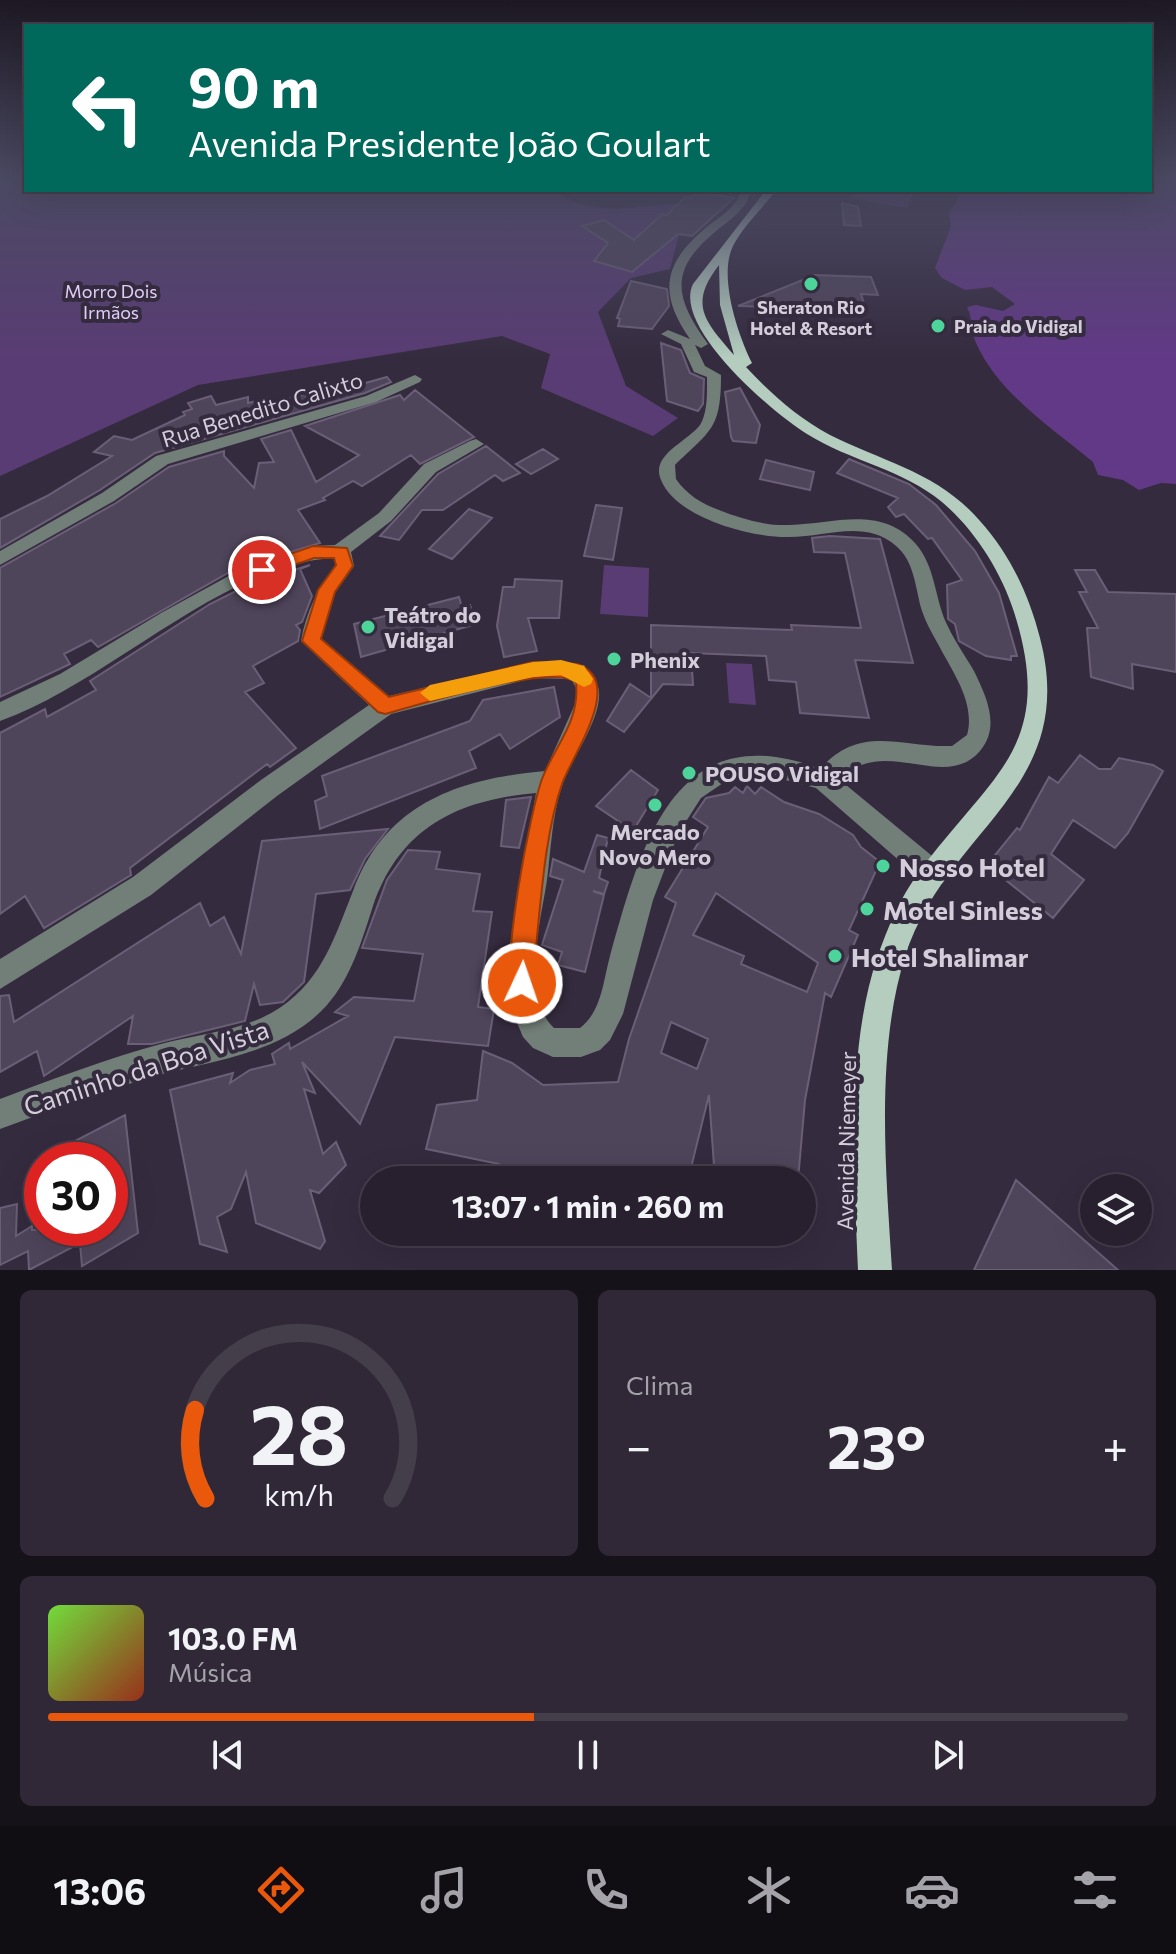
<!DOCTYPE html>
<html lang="pt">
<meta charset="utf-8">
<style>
:root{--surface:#28202f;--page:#302837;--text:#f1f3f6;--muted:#a5a3aa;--line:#443e4b;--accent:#ea580c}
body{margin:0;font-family:Commissioner,sans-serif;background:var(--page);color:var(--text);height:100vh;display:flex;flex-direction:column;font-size:30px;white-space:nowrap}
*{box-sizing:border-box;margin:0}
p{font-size:26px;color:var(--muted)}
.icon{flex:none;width:44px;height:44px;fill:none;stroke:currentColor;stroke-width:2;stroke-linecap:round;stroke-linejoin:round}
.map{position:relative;height:1270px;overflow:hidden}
.details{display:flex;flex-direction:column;gap:20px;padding:20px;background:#16121a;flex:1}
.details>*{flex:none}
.guide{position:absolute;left:24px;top:24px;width:1128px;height:168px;border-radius:0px;box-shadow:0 8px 32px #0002,0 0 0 2px var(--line);background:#00695c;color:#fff;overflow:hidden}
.buttons{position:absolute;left:1080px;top:1174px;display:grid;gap:16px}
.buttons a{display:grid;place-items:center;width:72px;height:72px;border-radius:50%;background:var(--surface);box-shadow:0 8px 32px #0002,0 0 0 2px var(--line);font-size:40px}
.speed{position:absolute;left:24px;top:1142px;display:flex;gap:16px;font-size:40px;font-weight:700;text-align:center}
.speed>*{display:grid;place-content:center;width:104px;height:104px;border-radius:50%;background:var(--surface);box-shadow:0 8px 32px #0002,0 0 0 2px var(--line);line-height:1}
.speed .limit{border:12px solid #d22;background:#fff;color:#111}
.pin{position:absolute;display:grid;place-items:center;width:68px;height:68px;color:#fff;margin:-34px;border:4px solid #fff;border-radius:50%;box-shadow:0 2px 8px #0007}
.me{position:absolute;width:88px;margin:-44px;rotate:3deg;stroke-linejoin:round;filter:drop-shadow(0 0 6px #0008)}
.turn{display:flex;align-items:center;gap:28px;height:168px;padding:0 32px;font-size:36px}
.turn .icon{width:104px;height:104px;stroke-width:2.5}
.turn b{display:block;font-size:56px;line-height:68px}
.big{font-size:60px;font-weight:700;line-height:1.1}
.details .tile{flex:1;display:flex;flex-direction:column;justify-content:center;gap:12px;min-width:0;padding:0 28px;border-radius:12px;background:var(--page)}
.details .dial{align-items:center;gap:0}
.dial svg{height:208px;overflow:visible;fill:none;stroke:var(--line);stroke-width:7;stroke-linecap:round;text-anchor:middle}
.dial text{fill:var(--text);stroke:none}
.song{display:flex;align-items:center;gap:24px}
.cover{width:96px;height:96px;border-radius:12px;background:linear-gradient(135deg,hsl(100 70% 55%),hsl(10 70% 35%))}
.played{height:8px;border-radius:4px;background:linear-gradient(90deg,var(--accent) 45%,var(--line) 45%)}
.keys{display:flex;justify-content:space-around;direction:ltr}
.heat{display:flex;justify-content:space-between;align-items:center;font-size:44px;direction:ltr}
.details .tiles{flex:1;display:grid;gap:20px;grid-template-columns:1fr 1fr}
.tile:last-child{grid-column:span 2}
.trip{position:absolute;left:360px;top:1166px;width:456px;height:80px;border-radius:40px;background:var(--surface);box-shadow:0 8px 32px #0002,0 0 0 2px var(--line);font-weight:700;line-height:80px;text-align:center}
.tab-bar{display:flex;height:128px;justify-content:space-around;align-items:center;background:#100d13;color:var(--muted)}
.tab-bar .icon{width:56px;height:56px}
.tab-bar .selected{color:var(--accent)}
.tab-bar b{font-size:36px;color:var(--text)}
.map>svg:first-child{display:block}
.green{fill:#593c74}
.water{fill:#623987}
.building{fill:#4f455b;stroke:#6a5f76;stroke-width:2;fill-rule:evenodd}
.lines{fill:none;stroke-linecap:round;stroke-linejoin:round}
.minor{fill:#727e78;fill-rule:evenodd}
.major{fill:#b4cdbf;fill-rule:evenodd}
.route{fill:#ea580c;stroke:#983908;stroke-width:2}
.slow{fill:#f59e0b}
.poi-dot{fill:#4cd49b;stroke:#352b3f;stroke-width:3}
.labels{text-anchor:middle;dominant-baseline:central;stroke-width:8;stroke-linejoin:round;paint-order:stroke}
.far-park-label{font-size:18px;fill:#e0ccf7;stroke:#352b3f}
.far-poi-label{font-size:18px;font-weight:bold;fill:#d4cedb;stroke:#352b3f}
.street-label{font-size:22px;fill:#d4cedb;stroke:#352b3f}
.poi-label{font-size:22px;font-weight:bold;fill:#d4cedb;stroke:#352b3f;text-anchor:start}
.near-poi-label{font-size:26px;font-weight:bold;fill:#d4cedb;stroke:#352b3f;text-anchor:start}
.near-street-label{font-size:26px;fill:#d4cedb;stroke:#352b3f}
</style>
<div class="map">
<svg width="1176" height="1270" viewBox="0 0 1176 1270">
<rect width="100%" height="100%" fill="#352b3f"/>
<!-- green -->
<path class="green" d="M0 180H26V190H553C599 220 629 205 679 204 693 204 708 208 722 210L679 234 670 269 631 278 598 312 626 386 678 418 653 436 541 388 550 354 502 336 198 385 0 476Z
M855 190 858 191 915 190 907 208 850 198Z
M604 565 649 568 648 617 600 614Z
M726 663 752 664 756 705 729 703Z"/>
<!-- water -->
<path class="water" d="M1150 180H1176V484L1161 483 1139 490 1123 480 1098 475 1093 462C1051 427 999 394 976 343 971 332 973 319 967 307L976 305 1003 311 1015 304 992 287 965 290 942 278 935 268 951 226 949 215 962 190H1150Z"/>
<!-- building -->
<path class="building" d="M699 192 734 198 692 236 678 234 632 272 594 261 608 243 582 226 604 220 634 240 662 214 667 215 685 197 691 198Z
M842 203 858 207 861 226 844 225Z
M815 275 871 277 878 295 861 294 865 307H857L858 310 738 306Z
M631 281 667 289 669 306 652 329 618 326 620 319 617 318Z
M661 343 681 350 690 373 704 379 703 404 698 411 667 401Z
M387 377 391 382 365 393 155 453 100 490 0 548V519L47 496 112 456 94 452 114 436 132 440 185 415 183 412 192 409 188 403 211 396 216 405 248 397V403L271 397 275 402 305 394 308 399Z
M740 388 760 425 756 443 733 441 731 437 725 392Z
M415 390 474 437 420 464 411 455 362 486 353 481 323 498 325 500 298 510 320 543 235 569 98 647 91 640 64 654 70 664 0 697V568L116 503 169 467 224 451V456L254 488 259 463 274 462 261 439 291 430 316 482 359 455 305 426 400 395 404 400Z
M486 446 520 473 503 481 495 475 443 510H422L399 540 380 536 438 474Z
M543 449 558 459 531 474 516 464Z
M849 459 909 484 936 505 975 551 999 593 1017 656H1011V660L986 656 959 641 955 624 948 619 947 585 962 580 932 538 928 539 904 514 896 517 888 507 898 498 837 473Z
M766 460 814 472 810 490 760 479Z
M596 505 622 508 613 560 584 556Z
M469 509 492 518 452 559 429 549Z
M830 536 880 539 913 663 855 660 869 718 800 713 796 682 769 680 766 656 691 653 693 685 663 684 624 732 607 721 630 684 651 698V625L792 630 791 625 861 628 845 553 814 552 812 538Z
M310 565 300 569 312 596 302 622 296 625 300 630 298 641 253 666 264 683 245 692 296 748 270 767 267 764 130 868 131 875 44 928 25 896 0 914V733L45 709 47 717 96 690 90 681 210 604 252 583Z
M1075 570H1095L1108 592 1176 594V672L1132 664 1133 689 1091 677 1087 628H1098L1079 592H1087Z
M515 579 562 581 559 618H528L537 651 504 657 497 626 503 587H514Z
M459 597 462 607 470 605 476 624 361 657 354 624Z
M554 687 560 717 510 749 500 734 469 751 476 768 320 829 315 801 327 796 322 776 470 721 483 700Z
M1080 755 1099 769H1111L1119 758 1153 765 1163 771 1128 833 1115 848 1073 820 1051 854 1084 880 1053 918 987 865 1017 828 1020 830 1049 777 1058 783Z
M631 770 658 790 633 831 596 806Z
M747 786 755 794 761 787 784 802 819 814 853 835 861 847 880 862 849 930 858 935 831 997 825 993 805 1100 798 1180H715L709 1095 689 1176 650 1171 651 1180H537L498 1168 499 1164 426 1149 437 1105 477 1100 483 1051 512 1063 543 1085 618 1082 629 1039 676 903 665 897 708 827 693 817 706 798 729 793 735 787 743 793ZM716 893 818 963 807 992 741 964 744 956 693 935ZM671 1022 708 1039 697 1069 661 1053Z
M531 797 519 848 501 846 506 800Z
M388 829 365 859 350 890 316 894 304 982 283 1002 260 1005 254 984 245 1021 152 1044H128L133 1016 44 1076 37 1051 0 1072V996L9 995 14 1022 200 903 210 926 224 917 241 954 262 841Z
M597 835 608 838 599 878 608 882 604 894 593 891 604 895 585 972 558 965 562 952 542 945 563 880 550 876 553 859 584 872Z
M408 850 440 852 436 869 480 874 473 911 492 912 478 1007 494 1009 488 1046 395 1037 360 1124 302 1062 315 1093 304 1089 323 1154 336 1142 346 1165 319 1193 310 1190 325 1241 320 1249 256 1223 246 1172 231 1209 217 1217 227 1252 200 1244 170 1090 233 1073 230 1083 250 1070 275 1064 272 1054 289 1043 290 1049 348 1016 335 1012 354 997 414 1001 423 954 362 948 387 880Z
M125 1115 138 1233 82 1266 80 1243 29 1270 28 1251 0 1265V1208L17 1204 16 1236 32 1226V1230L110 1228V1160H74L73 1142Z
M1016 1180 1118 1270H974Z"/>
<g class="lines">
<!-- minor -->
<path class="minor" d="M741 190H751L747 202C738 215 727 222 715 232 668 271 675 298 708 344L701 348 695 345 705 366 721 375C721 429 711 430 675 465L676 479C686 494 702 504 719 510 742 519 766 526 790 525 832 524 878 506 912 540 934 561 934 592 944 618 952 637 964 654 974 671 986 696 1001 726 980 751 944 793 883 733 840 780L943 865 947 874 943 883 934 887 925 883 816 788 774 777 726 781 701 798 678 834 653 900 623 1014 610 1040 600 1050 581 1057H553L533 1048 523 1037 513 1013 508 982 510 944 536 793C458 800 400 827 373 906 362 940 351 978 327 1005 280 1058 201 1061 138 1081 91 1095 46 1112 0 1129V1099C53 1079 106 1059 161 1044 201 1033 246 1031 281 1007 323 978 335 936 353 891 386 803 458 779 545 771L576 702 578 691 571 679 533 678 391 714 277 796 151 895 0 989V959L133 877 261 780 369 705 301 641C306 612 318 588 336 565L335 558C224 562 108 683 0 721V702L60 674 161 613 236 572 312 546 335 545 379 513 424 464 470 441 476 439 484 444 436 472 391 521 351 552 354 566 335 593 321 638 389 696 533 662 584 665C589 672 599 683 599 692 601 721 570 760 561 789 552 818 551 849 547 880 541 921 520 996 554 1028H580C602 1011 603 981 610 956 641 846 674 713 820 769 861 723 900 748 952 746L967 735C976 703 952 671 938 644 932 633 926 623 922 611 915 588 915 561 895 545 864 519 826 537 789 537 752 538 676 518 661 480 650 455 687 442 700 425 708 412 707 392 707 377L694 372 681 344 661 334 668 330 690 339C657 292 664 262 708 226 722 215 736 208 741 190Z
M415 375 422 379 420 382 376 402 168 464 114 501 0 565V551L102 493 156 456 366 396Z"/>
<!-- major -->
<path class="major" d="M766 190H776C763 208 743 226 733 246 718 276 738 335 752 363L746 367C770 393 798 418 830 435 884 462 939 473 980 521 1010 554 1029 595 1040 638 1080 791 944 830 905 957 875 1052 886 1172 892 1270H858C854 1171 846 1052 877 958 888 927 900 897 920 871 991 774 1057 747 1014 612 1001 571 974 529 942 502 902 469 850 461 807 434 773 413 672 327 693 284ZM719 265 720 305 734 355C705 321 688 305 719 265Z"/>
</g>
<!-- sky -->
<linearGradient id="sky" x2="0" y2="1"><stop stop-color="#1d1823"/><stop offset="0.5" stop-color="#4b4a63"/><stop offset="1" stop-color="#4b4a63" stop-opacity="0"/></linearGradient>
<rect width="1176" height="358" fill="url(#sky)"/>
<!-- route -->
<path class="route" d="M313 546 347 548 353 566 335 592 321 639 389 697 533 662 577 664C627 680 571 757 562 784 546 831 542 888 537 937 535 955 538 975 531 992L522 995 513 992C501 963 530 812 542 779 555 745 580 722 576 683 557 661 416 706 385 714L378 712 302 641 318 590 336 565 334 558H314L262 576 254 570 256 566Z"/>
<!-- slow -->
<path class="slow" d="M561 660 584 666 593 679 591 684 584 687 561 675 533 677 430 701 420 693 430 685 533 662Z"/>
<!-- markers -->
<g class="poi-dot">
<circle cx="811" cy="284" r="8"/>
<circle cx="938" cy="326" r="8"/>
<circle cx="368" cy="627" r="8"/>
<circle cx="614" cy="659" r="8"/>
<circle cx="689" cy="773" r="8"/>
<circle cx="655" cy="805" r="8"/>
<circle cx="883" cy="866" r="8"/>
<circle cx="867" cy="909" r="8"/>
<circle cx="835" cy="956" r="8"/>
</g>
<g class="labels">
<!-- far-park labels -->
<g class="far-park-label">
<text x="111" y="291">Morro Dois<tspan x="111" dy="21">Irmãos</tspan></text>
</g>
<!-- far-poi labels -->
<g class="far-poi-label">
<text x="811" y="307">Sheraton Rio<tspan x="811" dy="21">Hotel &amp; Resort</tspan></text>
<text x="954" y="326" text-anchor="start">Praia do Vidigal</text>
</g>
<!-- street labels -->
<g class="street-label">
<text transform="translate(262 409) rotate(-17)">Rua Benedito Calixto</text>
<text transform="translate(846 1141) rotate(-89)">Avenida Niemeyer</text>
</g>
<!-- poi labels -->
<g class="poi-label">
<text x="384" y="614">Teátro do<tspan x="384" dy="25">Vidigal</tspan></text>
<text x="630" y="659">Phenix</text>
<text x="705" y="773">POUSO Vidigal</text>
<text x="655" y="831" text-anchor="middle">Mercado<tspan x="655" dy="25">Novo Mero</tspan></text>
</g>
<!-- near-poi labels -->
<g class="near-poi-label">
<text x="899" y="866">Nosso Hotel</text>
<text x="883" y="909">Motel Sinless</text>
<text x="851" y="956">Hotel Shalimar</text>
</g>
<!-- near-street labels -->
<g class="near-street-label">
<text transform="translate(146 1067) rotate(-18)">Caminho da Boa Vista</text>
</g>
</g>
</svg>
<div class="buttons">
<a><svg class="icon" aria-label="layers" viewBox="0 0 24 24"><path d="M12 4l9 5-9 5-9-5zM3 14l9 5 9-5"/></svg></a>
</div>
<div class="speed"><div class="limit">30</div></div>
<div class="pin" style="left:262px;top:570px;background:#d93025"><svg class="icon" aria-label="arrive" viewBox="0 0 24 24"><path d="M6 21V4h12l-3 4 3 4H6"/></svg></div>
<svg class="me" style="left:522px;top:983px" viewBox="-20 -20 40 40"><circle r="17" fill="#ea580c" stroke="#fff" stroke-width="3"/><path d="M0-11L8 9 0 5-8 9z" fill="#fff"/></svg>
<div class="trip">13:07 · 1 min · 260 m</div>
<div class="guide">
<div class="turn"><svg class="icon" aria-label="left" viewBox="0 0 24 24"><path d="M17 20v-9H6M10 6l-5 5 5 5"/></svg><div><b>90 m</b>Avenida Presidente João Goulart</div></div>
</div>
</div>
<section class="details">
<div class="tiles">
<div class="tile dial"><svg viewBox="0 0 100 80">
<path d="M14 69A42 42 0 1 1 86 69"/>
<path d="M14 69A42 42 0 0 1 10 35" stroke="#ea580c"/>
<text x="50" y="56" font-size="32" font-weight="700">28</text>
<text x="50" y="72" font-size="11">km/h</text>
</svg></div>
<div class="tile"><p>Clima</p>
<div class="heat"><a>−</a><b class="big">23°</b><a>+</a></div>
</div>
<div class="tile">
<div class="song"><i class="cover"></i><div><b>103.0 FM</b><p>Música</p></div></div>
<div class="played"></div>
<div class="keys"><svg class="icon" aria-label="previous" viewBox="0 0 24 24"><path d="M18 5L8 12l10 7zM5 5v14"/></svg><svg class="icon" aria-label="pause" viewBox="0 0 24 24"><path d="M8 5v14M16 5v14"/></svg><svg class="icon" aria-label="next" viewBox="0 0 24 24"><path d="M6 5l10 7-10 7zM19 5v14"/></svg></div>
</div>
</div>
</section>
<nav class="tab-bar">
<b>13:06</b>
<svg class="icon selected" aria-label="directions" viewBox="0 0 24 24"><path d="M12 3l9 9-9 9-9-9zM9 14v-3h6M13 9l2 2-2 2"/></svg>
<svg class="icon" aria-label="music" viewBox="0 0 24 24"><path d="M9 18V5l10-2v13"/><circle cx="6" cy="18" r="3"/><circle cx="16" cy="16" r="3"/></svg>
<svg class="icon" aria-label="phone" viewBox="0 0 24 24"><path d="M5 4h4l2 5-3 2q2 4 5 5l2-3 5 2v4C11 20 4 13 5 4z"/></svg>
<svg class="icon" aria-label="climate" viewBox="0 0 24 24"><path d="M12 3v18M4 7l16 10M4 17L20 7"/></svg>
<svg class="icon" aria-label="car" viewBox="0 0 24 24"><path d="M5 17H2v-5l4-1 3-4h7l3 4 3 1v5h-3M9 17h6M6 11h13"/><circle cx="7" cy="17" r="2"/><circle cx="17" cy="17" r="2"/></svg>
<svg class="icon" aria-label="filters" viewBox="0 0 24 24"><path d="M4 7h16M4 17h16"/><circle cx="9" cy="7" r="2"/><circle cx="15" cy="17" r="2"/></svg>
</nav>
